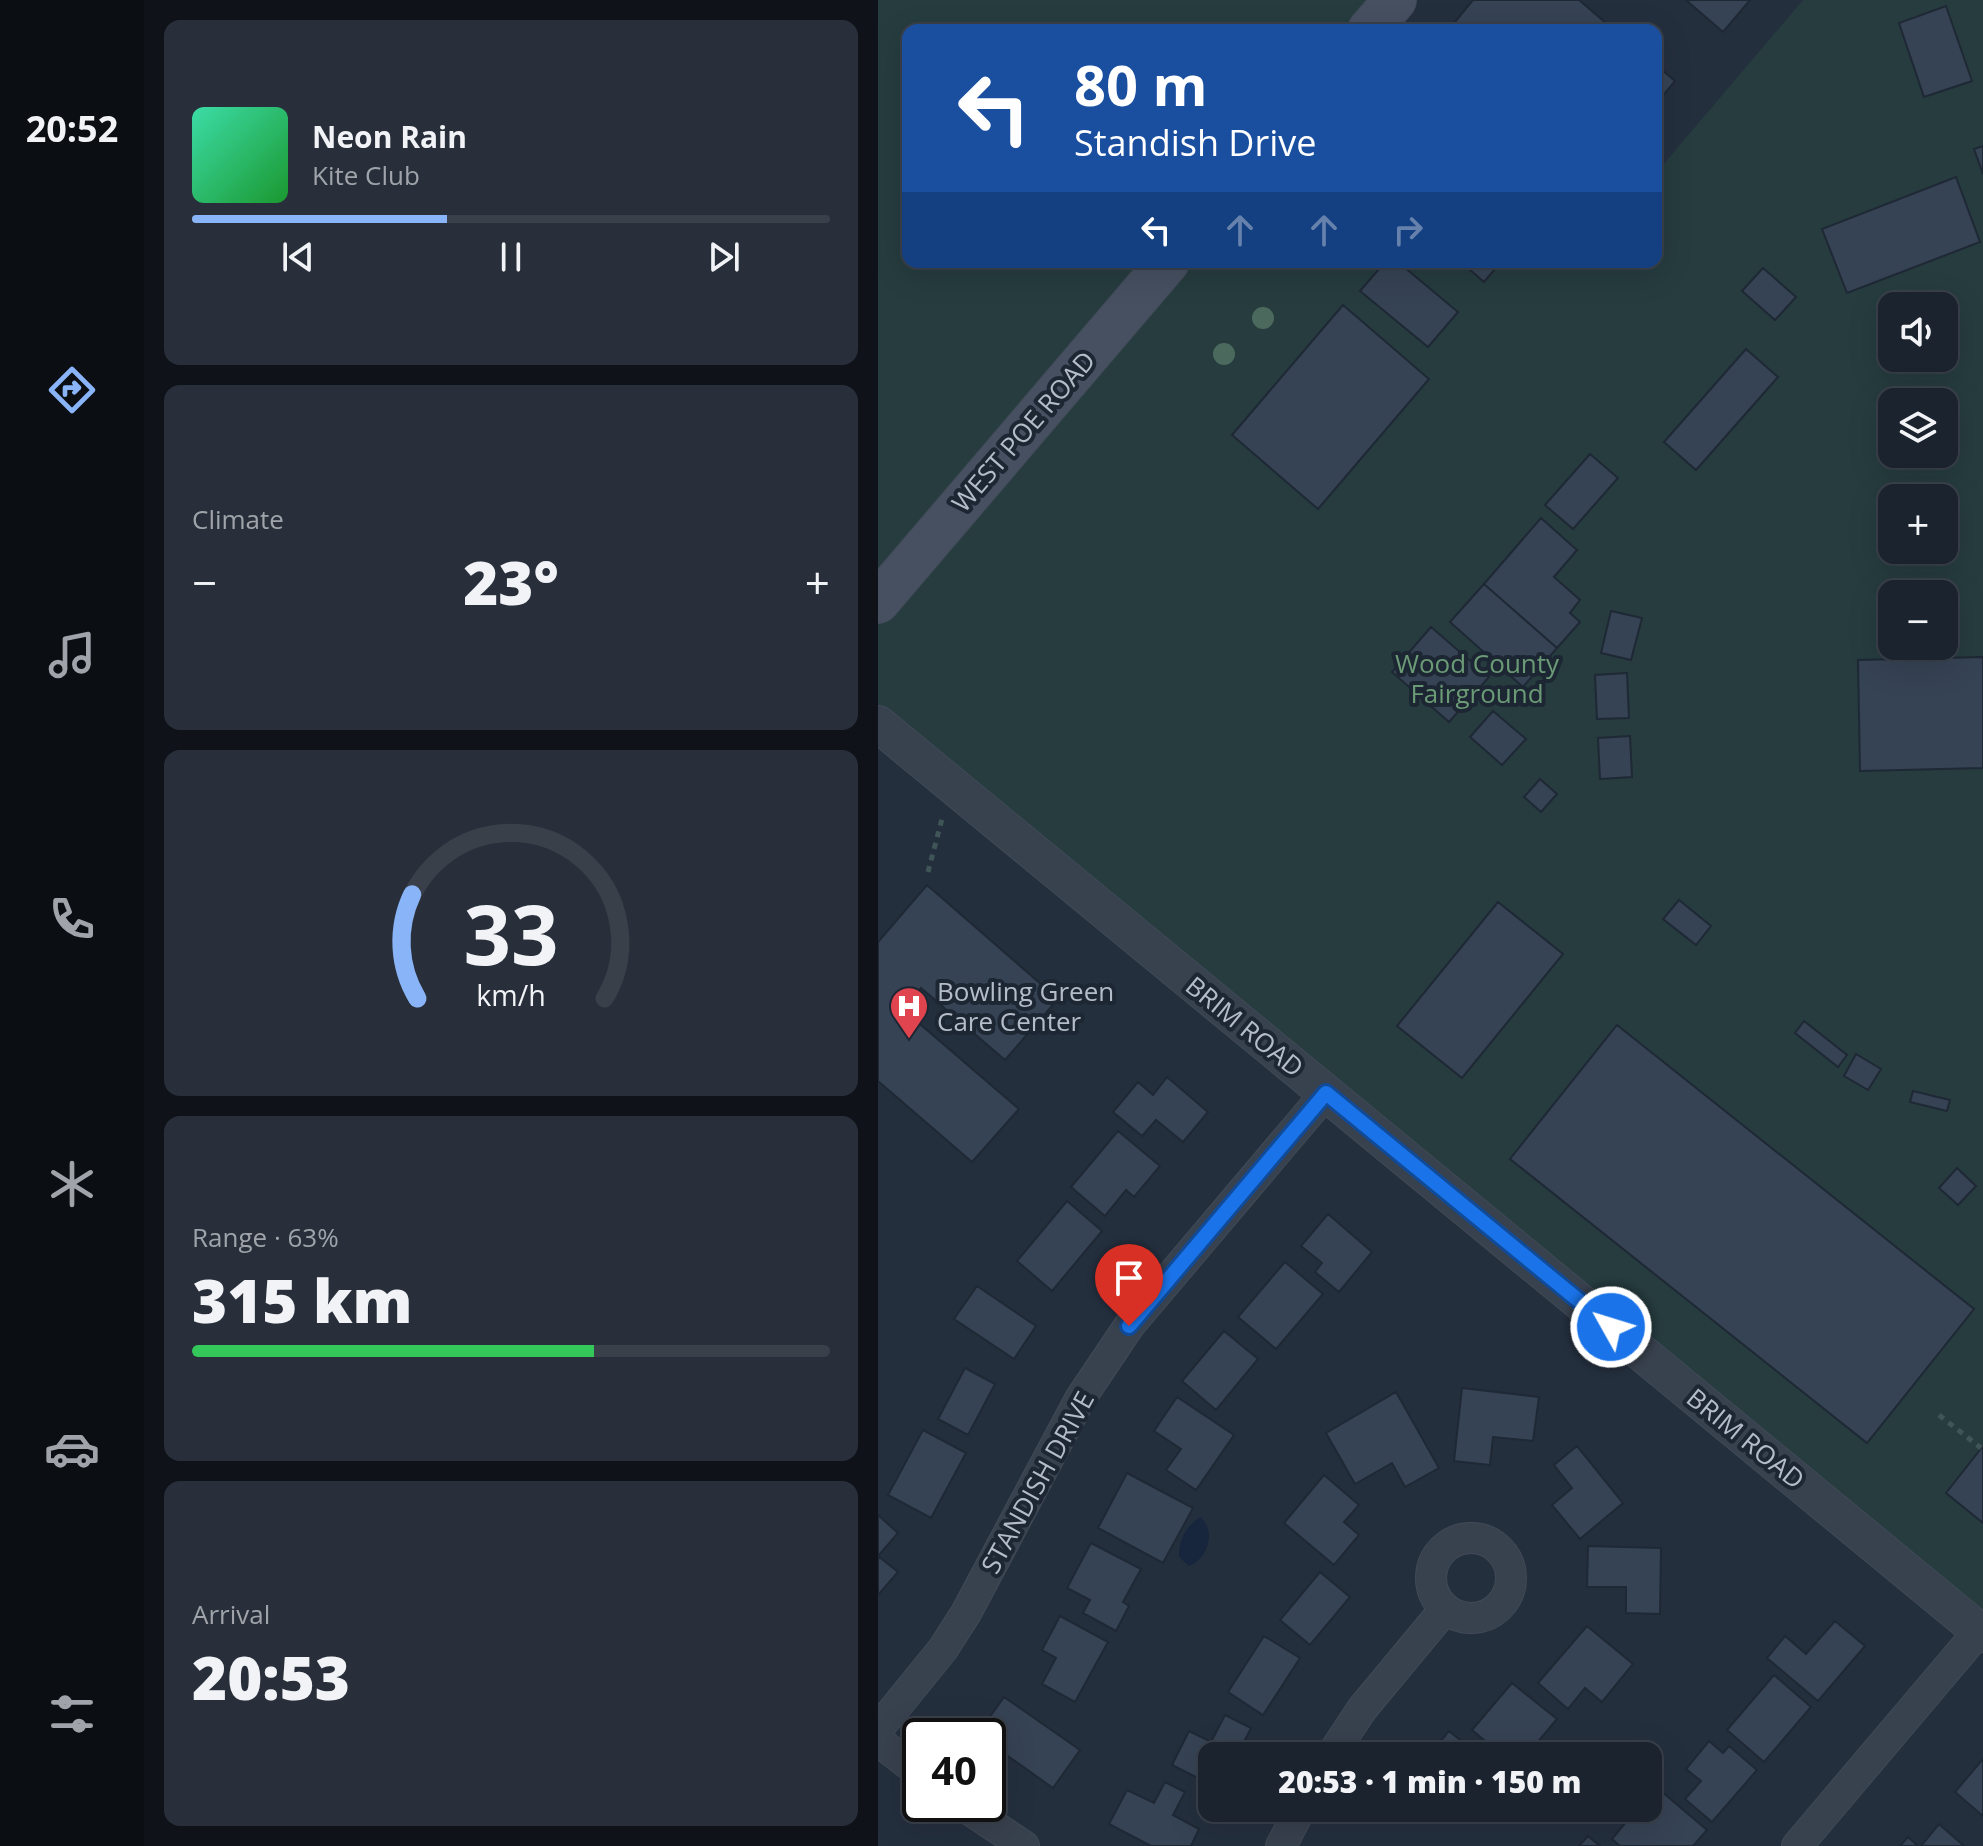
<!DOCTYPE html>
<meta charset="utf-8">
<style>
:root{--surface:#1b232e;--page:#282f3a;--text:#f1f3f6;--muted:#a0a4aa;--line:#39404a;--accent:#8ab4f8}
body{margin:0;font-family:"Open Sans",sans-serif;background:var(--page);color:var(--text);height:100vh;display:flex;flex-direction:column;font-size:30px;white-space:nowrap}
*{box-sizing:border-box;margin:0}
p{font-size:26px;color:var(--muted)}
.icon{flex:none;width:44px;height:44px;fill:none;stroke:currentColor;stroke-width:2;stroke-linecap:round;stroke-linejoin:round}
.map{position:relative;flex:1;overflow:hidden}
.side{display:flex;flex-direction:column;gap:20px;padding:20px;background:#0f1319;width:734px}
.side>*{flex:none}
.top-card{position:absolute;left:24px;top:24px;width:760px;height:244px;border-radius:16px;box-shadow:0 8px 32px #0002,0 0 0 2px var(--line);background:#1a4fa0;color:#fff;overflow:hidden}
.controls{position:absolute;left:1000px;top:292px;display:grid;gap:16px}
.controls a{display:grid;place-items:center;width:80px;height:80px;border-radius:16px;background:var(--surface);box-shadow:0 8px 32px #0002,0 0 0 2px var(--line);font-size:40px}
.speed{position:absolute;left:24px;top:1718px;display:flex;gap:16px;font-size:40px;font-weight:700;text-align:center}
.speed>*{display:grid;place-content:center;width:104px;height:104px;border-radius:50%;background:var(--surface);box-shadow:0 8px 32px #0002,0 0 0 2px var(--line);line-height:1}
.speed .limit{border:4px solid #111;border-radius:12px;background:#fff;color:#111}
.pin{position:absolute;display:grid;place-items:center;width:68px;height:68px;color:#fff;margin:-82px -34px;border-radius:50% 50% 50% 0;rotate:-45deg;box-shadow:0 0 8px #0007}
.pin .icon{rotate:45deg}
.me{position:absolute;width:88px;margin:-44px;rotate:309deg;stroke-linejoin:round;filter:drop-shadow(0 0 6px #0008)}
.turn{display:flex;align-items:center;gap:28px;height:168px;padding:0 40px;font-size:36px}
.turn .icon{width:104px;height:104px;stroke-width:2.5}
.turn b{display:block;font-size:56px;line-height:68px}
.lanes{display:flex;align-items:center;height:76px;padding:0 40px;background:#0003;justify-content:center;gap:40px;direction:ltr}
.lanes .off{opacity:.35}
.big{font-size:60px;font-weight:800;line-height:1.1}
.side .card{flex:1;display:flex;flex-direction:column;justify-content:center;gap:12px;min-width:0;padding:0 28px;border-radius:16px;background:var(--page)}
.side .dial{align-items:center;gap:0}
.dial svg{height:208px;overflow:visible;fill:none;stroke:var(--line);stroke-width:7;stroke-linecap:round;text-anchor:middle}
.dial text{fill:var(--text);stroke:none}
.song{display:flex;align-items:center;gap:24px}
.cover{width:96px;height:96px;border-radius:12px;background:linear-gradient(135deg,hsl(160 70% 55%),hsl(130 70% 35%))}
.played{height:8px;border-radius:4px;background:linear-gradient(90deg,var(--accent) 40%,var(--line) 40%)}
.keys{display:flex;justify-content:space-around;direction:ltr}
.heat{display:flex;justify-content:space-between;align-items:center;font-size:44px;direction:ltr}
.charge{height:12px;border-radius:6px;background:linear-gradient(90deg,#34c759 63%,var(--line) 0)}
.trip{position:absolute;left:320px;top:1742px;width:464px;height:80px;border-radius:16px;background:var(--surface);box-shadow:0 8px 32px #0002,0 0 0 2px var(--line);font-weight:800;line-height:80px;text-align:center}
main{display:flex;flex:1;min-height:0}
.tab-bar{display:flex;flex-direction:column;width:144px;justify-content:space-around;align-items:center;background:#0b0e12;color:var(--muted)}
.tab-bar .icon{width:56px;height:56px}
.tab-bar .on{color:var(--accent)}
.tab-bar b{font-size:36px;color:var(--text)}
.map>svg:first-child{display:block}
.green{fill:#263c3f;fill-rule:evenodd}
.water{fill:#17263c}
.building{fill:#364354;stroke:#1f2835;stroke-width:2}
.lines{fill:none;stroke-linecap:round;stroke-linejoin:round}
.minor-casing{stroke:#414a57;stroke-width:32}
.tertiary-casing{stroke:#414a57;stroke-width:38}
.secondary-casing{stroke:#414a57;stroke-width:44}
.path{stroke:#3f5557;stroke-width:5;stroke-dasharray:6 6;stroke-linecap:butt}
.minor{stroke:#38414e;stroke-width:30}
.tertiary{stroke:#38414e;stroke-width:36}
.secondary{stroke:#465061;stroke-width:42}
.tree{fill:#4b6a5d}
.route-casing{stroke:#114b97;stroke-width:20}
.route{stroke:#1a73e8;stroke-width:14}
.labels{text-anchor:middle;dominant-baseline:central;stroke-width:8;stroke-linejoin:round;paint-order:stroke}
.street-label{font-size:26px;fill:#b4bcc9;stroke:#1d2633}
.park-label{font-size:26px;fill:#6b9a76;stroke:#1d2633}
.poi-label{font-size:26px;fill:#b4bcc9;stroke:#1d2633;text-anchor:start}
</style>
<main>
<nav class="tab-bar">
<b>20:52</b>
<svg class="icon on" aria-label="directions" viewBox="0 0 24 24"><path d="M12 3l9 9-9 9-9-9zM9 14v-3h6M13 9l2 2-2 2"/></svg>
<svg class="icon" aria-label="music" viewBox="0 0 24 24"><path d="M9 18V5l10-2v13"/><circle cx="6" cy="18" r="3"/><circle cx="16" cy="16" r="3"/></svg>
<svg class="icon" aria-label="phone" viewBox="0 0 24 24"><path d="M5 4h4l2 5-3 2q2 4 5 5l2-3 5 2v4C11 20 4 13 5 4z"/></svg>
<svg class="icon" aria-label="climate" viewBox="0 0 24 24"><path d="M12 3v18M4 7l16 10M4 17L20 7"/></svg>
<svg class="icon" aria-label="car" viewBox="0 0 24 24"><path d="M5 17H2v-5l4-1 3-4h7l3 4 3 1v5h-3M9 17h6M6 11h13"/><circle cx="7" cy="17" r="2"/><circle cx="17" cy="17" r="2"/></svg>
<svg class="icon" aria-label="filters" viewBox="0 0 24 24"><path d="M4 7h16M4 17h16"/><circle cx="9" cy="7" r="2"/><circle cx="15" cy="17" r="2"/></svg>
</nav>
<section class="side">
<div class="card">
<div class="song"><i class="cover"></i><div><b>Neon Rain</b><p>Kite Club</p></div></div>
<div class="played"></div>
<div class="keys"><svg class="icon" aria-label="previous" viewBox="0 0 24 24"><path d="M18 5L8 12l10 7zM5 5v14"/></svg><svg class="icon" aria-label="pause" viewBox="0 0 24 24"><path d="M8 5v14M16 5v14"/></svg><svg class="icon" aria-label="next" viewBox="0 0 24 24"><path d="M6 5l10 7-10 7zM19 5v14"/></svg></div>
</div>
<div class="card"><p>Climate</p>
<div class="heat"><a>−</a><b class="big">23°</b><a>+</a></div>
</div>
<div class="card dial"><svg viewBox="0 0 100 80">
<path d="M14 69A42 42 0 1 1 86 69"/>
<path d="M14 69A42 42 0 0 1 12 29" stroke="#8ab4f8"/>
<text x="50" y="56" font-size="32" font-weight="700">33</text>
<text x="50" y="72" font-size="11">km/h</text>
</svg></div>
<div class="card"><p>Range · 63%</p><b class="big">315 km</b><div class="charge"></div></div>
<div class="card"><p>Arrival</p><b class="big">20:53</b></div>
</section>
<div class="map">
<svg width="1105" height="1846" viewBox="0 0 1105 1846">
<rect width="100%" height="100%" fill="#242f3e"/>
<!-- green -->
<path class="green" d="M0 0H505L537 30H30V262H778V173L925 0H1105V1634L0 724ZM1014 306H1066V358H1014ZM1014 402H1066V454H1014ZM1014 498H1066V550H1014ZM1014 594H1066V646H1014Z"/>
<!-- water -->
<path class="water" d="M322 1517C339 1530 330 1559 311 1566L301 1557C301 1538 307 1528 322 1517Z"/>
<!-- building -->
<path class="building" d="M595 0H701L736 30H585L576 23Z
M808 0H872L845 32Z
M1068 6 1094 81 1046 97 1021 23Z
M778 65 797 81 778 104Z
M1105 146V174L1096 149Z
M1078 177 1102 242 969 293 944 229Z
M507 262H520L580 312 550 347 482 291Z
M583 262H623L606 282Z
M885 268 918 297 897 320 864 291Z
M465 305 551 379 440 509 354 435Z
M868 349 900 377 818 470 786 442Z
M712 454 740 478 695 529 667 505Z
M663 518 699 550 676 577 702 600 692 613 702 622 679 648 606 584Z
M606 584 679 648 645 687 572 622Z
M733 611 764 618 753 660 723 653Z
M553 627 611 677 571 722 514 672Z
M1105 657V768L982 771 980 660Z
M749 673 751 718 719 719 717 675Z
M615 711 648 739 624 765 592 737Z
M752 736 754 777 722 779 720 738Z
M662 779 679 794 663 812 646 797Z
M49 885 180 999 127 1060 43 988 19 1017 23 1020 29 1013 141 1109 94 1162 0 1081V942Z
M801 900 833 926 818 945 785 919Z
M620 902 685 954 584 1078 519 1026Z
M926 1021 969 1055 960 1067 917 1033Z
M739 1025 1096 1309 989 1443 632 1159Z
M978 1054 1003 1069 990 1090 966 1076Z
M289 1077 330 1112 305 1142 278 1120 264 1136 235 1112 260 1082 275 1095Z
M1035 1091 1072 1100 1069 1111 1032 1102Z
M240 1131 282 1166 256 1197 248 1190 227 1216 193 1187Z
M1079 1168 1098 1186 1080 1205 1061 1188Z
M189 1201 224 1231 174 1291 139 1261Z
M450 1214 494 1252 461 1292 437 1272 444 1263 423 1246Z
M407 1262 445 1294 398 1349 360 1317Z
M99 1286 158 1326 136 1359 76 1319Z
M346 1331 380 1359 338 1410 304 1381Z
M87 1368 117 1384 90 1435 60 1419Z
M584 1388 661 1397 655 1441 615 1437 612 1465 576 1461Z
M518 1392 561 1468 527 1487 514 1463 477 1484 448 1433Z
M299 1397 356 1435 318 1490 288 1470 303 1449 276 1431Z
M45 1430 88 1453 53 1518 10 1495Z
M699 1446 745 1503 702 1539 674 1505 694 1488 676 1465Z
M1105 1446V1523L1068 1493Z
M249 1473 315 1508 285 1563 220 1528Z
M446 1475 481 1505 466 1522 481 1535 456 1565 406 1523Z
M0 1515 20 1533 0 1556 20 1572 0 1595Z
M213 1543 263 1569 245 1602 251 1606 238 1631 205 1613 212 1600 189 1588Z
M710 1546 783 1548 782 1614 748 1613V1587H709Z
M442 1572 472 1597 432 1645 402 1620Z
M182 1616 230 1642 197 1702 164 1684 178 1658 164 1650Z
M957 1621 987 1646 940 1701 889 1658 907 1636 928 1654Z
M709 1626 755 1664 724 1702 707 1688 690 1709 660 1683Z
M386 1636 422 1658 385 1715 350 1692Z
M896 1675 933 1707 886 1762 849 1730Z
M634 1683 679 1719 648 1756H625L594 1730Z
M126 1697 202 1750 175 1788 110 1742V1736L99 1735Z
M347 1715 373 1728 359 1756H334V1785L294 1765 311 1731 333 1742Z
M571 1731 597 1752 594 1756H551Z
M831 1741 845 1753 851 1746 879 1770 834 1822 807 1799 823 1781 808 1769Z
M1105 1759V1816L1077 1792Z
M770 1780 829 1830 815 1846H742L734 1839 749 1821 737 1812 740 1808H770Z
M287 1782 307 1792 295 1815 321 1829 313 1846H273L231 1824 249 1790 276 1803Z
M1061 1824 1086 1846H1043Z
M710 1836 722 1846H701Z
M1030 1837 1040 1846H1022Z"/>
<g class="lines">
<!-- minor casing -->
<g class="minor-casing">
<path id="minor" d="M553 1578a40 40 0 1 1 80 0a40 40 0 1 1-80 0Z
M0 1729 65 1649 88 1613 202 1399 251 1326 448 1093
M0 1741 42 1773
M453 1756 484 1709 567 1609
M83 1804 146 1846
M403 1846 423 1808
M919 1846 1101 1631"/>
</g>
<!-- tertiary casing -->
<g class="tertiary-casing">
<path id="tertiary" d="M0 724 1105 1634"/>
</g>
<!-- secondary casing -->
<g class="secondary-casing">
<path id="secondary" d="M491 30 517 0
M0 602 290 262"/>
</g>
<!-- path -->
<path class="path" d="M50 872 65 815
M1061 1415 1103 1448"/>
<!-- minor -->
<use href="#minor" class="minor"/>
<!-- tertiary -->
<use href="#tertiary" class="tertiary"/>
<!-- secondary -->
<use href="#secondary" class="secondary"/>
</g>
<!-- trees -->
<g class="tree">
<circle cx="385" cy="318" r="11"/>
<circle cx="346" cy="354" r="11"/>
</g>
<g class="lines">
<!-- route casing -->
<g class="route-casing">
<path id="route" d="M251 1326 448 1093 733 1327"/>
</g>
<!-- route -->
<use href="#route" class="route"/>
</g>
<!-- icons -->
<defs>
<g id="hospital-pin" transform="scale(2)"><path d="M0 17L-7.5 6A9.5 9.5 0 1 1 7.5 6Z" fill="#e0444e" stroke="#1d2633"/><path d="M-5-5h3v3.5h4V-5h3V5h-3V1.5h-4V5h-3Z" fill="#fff"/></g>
</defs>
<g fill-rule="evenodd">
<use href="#hospital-pin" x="31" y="1006"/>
</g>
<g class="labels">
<!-- street labels -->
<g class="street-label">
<text transform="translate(145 431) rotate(-49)">WEST POE ROAD</text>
<text transform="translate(367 1026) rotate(39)">BRIM ROAD</text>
<text transform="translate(868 1438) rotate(39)">BRIM ROAD</text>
<text transform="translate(159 1482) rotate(-61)">STANDISH DRIVE</text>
</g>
<!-- park labels -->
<g class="park-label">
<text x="599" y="663">Wood County<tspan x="599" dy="30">Fairground</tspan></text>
</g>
<!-- poi labels -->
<g class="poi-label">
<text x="59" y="991">Bowling Green<tspan x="59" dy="30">Care Center</tspan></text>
</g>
</g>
</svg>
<div class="controls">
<a><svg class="icon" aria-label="sound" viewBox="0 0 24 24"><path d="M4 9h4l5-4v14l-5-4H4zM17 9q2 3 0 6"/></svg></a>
<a><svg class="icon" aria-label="layers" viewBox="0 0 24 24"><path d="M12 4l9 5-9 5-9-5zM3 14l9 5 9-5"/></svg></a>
<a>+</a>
<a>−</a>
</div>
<div class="speed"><div class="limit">40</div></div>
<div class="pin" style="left:251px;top:1326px;background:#d93025"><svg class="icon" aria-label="arrive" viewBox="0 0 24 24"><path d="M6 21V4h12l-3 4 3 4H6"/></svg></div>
<svg class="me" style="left:733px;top:1327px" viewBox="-20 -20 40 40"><circle r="17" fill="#1a73e8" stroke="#fff" stroke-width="3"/><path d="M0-11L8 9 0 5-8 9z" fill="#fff"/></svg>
<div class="trip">20:53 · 1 min · 150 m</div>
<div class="top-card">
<div class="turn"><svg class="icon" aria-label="left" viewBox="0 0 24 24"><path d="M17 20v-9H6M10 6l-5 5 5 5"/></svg><div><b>80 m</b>Standish Drive</div></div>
<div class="lanes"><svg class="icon" aria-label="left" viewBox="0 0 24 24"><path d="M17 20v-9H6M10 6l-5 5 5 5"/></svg><svg class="icon off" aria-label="ahead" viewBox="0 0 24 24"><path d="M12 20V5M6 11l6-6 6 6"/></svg><svg class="icon off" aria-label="ahead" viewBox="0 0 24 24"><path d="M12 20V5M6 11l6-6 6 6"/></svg><svg class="icon off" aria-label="right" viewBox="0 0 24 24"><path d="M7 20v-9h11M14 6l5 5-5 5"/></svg></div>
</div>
</div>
</main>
